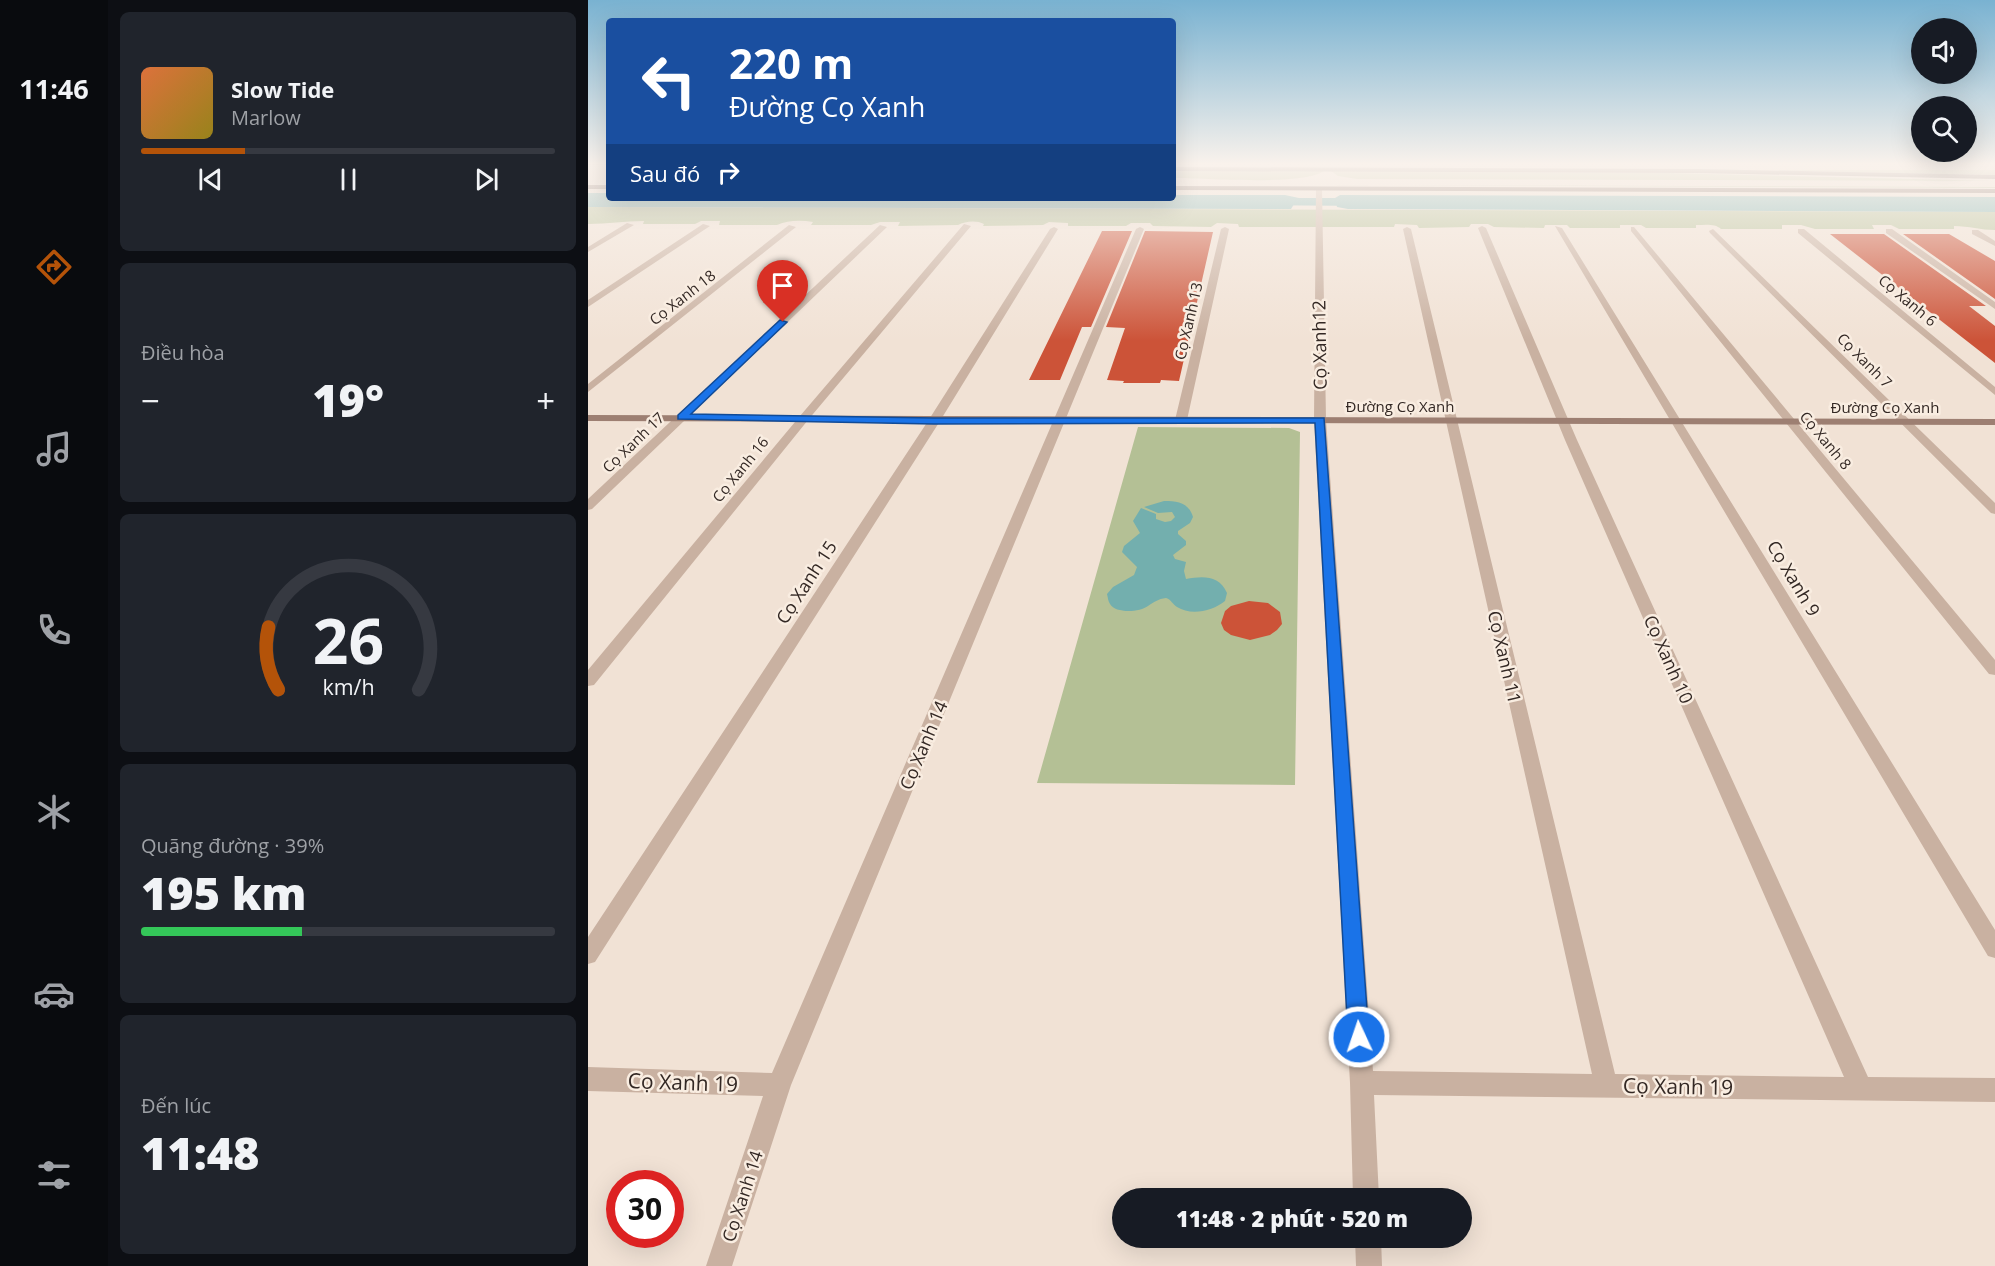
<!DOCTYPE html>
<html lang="vi">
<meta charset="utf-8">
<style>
:root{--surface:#171b24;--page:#20242c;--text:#f1f3f6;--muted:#9ea1a6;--line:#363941;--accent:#b45309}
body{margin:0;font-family:"Open Sans",sans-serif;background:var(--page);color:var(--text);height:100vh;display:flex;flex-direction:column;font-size:22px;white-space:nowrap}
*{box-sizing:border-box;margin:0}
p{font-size:20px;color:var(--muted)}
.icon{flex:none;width:33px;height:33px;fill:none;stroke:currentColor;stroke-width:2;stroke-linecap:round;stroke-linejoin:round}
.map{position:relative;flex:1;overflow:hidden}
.side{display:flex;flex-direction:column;gap:12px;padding:12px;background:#0d0f14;width:480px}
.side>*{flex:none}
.hud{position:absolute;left:18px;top:18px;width:570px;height:183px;border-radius:6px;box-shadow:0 6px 24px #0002;background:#1a4fa0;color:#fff;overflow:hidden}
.controls{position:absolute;left:1323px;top:18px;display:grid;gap:12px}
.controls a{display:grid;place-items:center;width:66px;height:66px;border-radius:50%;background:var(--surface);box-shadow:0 6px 24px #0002;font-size:30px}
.speed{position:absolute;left:18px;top:1170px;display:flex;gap:12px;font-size:30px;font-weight:700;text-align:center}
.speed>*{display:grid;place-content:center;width:78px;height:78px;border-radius:50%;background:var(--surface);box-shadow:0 6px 24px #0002;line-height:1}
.speed .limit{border:9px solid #d22;background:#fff;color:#111}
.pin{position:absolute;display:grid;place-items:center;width:51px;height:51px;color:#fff;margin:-62px -26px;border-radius:50% 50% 50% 0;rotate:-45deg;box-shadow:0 0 6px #0007}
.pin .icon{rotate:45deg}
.me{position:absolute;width:66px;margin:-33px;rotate:357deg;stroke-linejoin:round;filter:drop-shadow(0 0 4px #0008)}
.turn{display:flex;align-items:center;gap:21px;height:126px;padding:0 24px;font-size:27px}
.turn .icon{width:78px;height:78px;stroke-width:2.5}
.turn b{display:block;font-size:42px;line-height:51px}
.then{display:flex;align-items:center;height:57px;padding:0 24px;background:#0003;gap:12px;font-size:22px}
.big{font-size:45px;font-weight:800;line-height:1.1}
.side .tile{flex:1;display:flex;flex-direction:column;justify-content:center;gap:9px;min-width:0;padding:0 21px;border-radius:9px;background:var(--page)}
.side .dial{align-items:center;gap:0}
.dial svg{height:156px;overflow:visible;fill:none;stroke:var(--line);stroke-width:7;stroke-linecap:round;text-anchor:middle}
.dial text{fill:var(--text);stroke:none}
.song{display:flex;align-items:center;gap:18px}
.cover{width:72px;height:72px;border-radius:9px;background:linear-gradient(135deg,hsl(20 70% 55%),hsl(50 70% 35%))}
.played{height:6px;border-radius:3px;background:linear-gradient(90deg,var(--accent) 25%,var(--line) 25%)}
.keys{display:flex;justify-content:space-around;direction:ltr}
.heat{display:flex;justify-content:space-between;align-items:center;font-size:33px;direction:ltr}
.charge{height:9px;border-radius:4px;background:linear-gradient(90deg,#34c759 39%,var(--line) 0)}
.trip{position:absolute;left:524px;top:1188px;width:360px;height:60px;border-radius:30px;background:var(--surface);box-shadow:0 6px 24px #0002;font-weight:800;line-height:60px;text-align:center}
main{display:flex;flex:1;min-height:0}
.tabs{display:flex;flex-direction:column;width:108px;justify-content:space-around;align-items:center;background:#090b0e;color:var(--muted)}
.tabs .icon{width:42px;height:42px}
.tabs .current{color:var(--accent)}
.tabs b{font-size:27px;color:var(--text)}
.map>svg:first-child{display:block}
.green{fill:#b4c095}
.water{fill:#73afae}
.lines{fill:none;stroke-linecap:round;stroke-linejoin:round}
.canal{fill:#73afae;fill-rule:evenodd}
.building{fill:#cc5338}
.street{fill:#c9b1a1;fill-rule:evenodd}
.secondary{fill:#9d7f72;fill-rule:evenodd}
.primary{fill:#765d54;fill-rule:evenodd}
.highway{fill:#54413a;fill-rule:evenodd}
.route{fill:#1a73e8;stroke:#114b97;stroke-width:1.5}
.labels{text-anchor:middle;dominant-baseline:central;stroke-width:5;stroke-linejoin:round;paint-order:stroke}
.far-street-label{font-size:15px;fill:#332824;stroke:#f9ede1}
.street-label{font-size:18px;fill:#332824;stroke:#f9ede1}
.near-street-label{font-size:21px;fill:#332824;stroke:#f9ede1}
</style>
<main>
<nav class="tabs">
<b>11:46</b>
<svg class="icon current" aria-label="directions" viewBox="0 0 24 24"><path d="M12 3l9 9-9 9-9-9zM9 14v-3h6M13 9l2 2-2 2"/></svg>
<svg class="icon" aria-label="music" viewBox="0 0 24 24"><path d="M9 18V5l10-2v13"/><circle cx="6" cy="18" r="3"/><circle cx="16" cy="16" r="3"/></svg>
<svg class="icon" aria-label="phone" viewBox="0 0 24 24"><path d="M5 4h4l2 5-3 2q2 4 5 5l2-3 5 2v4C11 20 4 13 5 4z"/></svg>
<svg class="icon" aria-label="climate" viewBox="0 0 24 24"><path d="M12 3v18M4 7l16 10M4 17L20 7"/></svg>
<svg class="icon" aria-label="car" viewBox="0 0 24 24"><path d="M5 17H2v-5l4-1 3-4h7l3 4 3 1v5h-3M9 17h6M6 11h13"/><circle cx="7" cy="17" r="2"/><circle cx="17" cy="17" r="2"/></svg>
<svg class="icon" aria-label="filters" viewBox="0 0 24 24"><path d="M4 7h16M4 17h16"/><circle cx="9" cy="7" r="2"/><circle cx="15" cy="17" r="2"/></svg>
</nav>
<section class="side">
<div class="tile">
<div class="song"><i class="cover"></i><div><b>Slow Tide</b><p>Marlow</p></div></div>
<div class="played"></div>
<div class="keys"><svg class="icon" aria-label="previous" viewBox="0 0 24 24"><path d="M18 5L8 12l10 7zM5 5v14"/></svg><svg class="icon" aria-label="pause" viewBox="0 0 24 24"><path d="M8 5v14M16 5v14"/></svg><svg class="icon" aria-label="next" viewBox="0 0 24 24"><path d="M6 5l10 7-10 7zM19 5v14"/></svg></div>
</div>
<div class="tile"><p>Điều hòa</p>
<div class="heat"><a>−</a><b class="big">19°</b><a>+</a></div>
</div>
<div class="tile dial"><svg viewBox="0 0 100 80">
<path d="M14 69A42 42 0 1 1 86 69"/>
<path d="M14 69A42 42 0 0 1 9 37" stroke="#b45309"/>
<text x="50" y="56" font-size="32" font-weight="700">26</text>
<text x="50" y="72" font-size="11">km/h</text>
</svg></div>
<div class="tile"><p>Quãng đường · 39%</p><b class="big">195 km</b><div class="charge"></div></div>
<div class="tile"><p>Đến lúc</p><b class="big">11:48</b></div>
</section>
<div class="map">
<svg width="1407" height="1266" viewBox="0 0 1407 1266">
<rect width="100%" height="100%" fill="#f1e2d5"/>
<!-- green -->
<path class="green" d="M585 170 736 171C715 186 616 178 585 178Z
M1184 170H1407V175Z
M743 171 1081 173 1407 181 769 179 750 176Z
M748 185 1407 187V188L749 185Z
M0 207 1407 212V230C1393 230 1381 226 1366 226V229H1311L1303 225H1284L1286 229H1227L1213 225H1194V229H1133C1127 223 1116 225 1108 225V228H1058L1053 225H1032V228H982L979 225H957L956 228 906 227 900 224H883L881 227 831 228 829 225 807 224 806 227H651L650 224 629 223 623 227 565 226 562 223H543L538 226H480V223L461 222 455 225 395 226 396 224C389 220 377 221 370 225L310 226 312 222H292L283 225H223L225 222C213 220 200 220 189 225H131L132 221H113L107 224H55L56 221C37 221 19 224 0 224Z
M550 427 701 428 712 432 707 785 449 783Z"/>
<!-- water -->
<path class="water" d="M0 193H21V198H585V195H697L711 198H747L752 195 1407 197V212L760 209 749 207 748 202 708 201 703 209H698L0 207Z
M576 501C590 501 601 503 605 517L602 523 590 531V534L598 541V545L585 555 587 559 598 562 596 571 598 579C615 576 631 575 639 593L637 601C625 611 603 616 589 607 584 604 584 600 578 598 570 599 566 602 560 606 552 612 528 614 522 604 520 601 520 598 519 594L525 587 546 575 549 567 534 552 536 546 552 533 545 521 553 508 568 514V519L577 522 583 521 587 517 584 512 570 513 556 507Z"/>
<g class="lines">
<!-- canal -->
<path class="canal" d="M668 198H787L794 202 787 206 663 205 661 202 663 199Z"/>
</g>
<!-- building -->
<path class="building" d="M514 231H544L503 327H494L472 380H441Z
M557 231 625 232 591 381 573 380 572 383H535L536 381 519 380 537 328 518 327Z
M1242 234H1296L1398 306H1381L1407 326V363Z
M1315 234H1361L1407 261V299Z
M661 601 680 603 692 612 694 624 689 630 682 635 662 640 643 635 636 630 633 623 637 611 643 606Z"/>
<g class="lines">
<!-- street -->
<path class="street" d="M731 187 734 189 738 420 785 1071 1004 1074 815 229 819 227 823 229 1027 1074 1256 1077 977 440 890 228 894 226 898 228 989 440 1280 1077 1407 1078V1102L786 1095 791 1198H765L762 1083 726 420 728 189Z
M39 223 46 225 0 252V247Z
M115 224 122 226 0 307V300Z
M376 224 383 226 220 420 6 685 0 686V670L212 416Z
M201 225 208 227 0 392V384Z
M292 225 299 227 4 509 0 510V499Z
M967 226 974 228 1407 930V958L1400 956Z
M466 227 470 229 352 421 7 962 0 964V937L340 421 462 229Z
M552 227 556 229 203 1085 144 1266H118L175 1096 0 1091V1067L184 1073 548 229Z
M637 227 641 229 599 420 593 423 587 420 633 229Z
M1046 227 1407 660V675L1401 674 1043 231V227Z
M1125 229 1407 503V514L1403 513 1122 233 1121 231Z
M1210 229H1216L1407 387V395L1210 233Z
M1298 229H1304L1407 302V309L1298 233Z
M1384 230H1390L1407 241V246L1384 234Z
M767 1238H793L794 1266H768Z"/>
<!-- secondary -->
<path class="secondary" d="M0 415 1407 419V425L0 421Z"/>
<!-- primary -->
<path class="primary" d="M0 185H21V189H0Z
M585 186 1407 189V193L585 190Z"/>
<!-- highway -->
<path class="highway" d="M0 163H21V165H0Z
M585 167 1110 169 1407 175V179L1110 173 585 171Z"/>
</g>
<!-- sky -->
<linearGradient id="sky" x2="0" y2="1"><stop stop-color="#79b2d1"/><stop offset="0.48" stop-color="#f9f2ec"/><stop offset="1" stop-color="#f9f2ec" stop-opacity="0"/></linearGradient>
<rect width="1407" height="341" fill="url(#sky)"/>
<!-- route -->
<path class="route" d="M192 320 199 322 103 414 346 418H736L781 1037 778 1044 771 1047 763 1044 760 1037 727 423 346 424 90 419V415Z"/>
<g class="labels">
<!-- far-street labels -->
<g class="far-street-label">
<text transform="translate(94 297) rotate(-38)">Cọ Xanh 18</text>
<text transform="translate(1320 300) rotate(40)">Cọ Xanh 6</text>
<text transform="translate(600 321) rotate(-77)">Cọ Xanh 13</text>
<text transform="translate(1277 360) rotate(45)">Cọ Xanh 7</text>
<text x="812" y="406">Đường Cọ Xanh</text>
<text x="1297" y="407">Đường Cọ Xanh</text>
<text transform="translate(1238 440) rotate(50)">Cọ Xanh 8</text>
<text transform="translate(45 442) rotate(-44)">Cọ Xanh 17</text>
<text transform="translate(152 469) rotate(-51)">Cọ Xanh 16</text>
</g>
<!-- street labels -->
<g class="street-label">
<text transform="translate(731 345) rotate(-91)">Cọ Xanh12</text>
<text transform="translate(1206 578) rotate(59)">Cọ Xanh 9</text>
<text transform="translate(218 582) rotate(-57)">Cọ Xanh 15</text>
<text transform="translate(917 657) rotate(77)">Cọ Xanh 11</text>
<text transform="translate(1081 659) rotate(66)">Cọ Xanh 10</text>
<text transform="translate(335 745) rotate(-67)">Cọ Xanh 14</text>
<text transform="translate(154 1196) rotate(-72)">Cọ Xanh 14</text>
</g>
<!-- near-street labels -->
<g class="near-street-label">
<text transform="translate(95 1082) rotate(2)">Cọ Xanh 19</text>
<text transform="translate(1090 1086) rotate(1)">Cọ Xanh 19</text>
</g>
</g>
</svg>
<div class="controls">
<a><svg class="icon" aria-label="sound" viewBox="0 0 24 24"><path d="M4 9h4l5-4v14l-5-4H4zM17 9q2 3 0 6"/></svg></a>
<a><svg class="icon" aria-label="search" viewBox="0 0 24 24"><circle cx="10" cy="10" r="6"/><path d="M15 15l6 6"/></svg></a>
</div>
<div class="speed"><div class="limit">30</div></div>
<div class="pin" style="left:195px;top:322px;background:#d93025"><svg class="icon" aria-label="arrive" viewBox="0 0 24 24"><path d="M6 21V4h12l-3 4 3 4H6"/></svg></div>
<svg class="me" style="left:771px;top:1037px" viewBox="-20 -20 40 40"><circle r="17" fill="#1a73e8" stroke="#fff" stroke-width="3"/><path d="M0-11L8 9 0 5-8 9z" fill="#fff"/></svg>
<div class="trip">11:48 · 2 phút · 520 m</div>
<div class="hud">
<div class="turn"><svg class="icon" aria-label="left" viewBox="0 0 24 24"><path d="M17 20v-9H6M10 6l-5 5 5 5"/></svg><div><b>220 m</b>Đường Cọ Xanh</div></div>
<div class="then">Sau đó<svg class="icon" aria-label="right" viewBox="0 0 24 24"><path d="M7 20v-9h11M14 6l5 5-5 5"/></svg></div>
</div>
</div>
</main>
